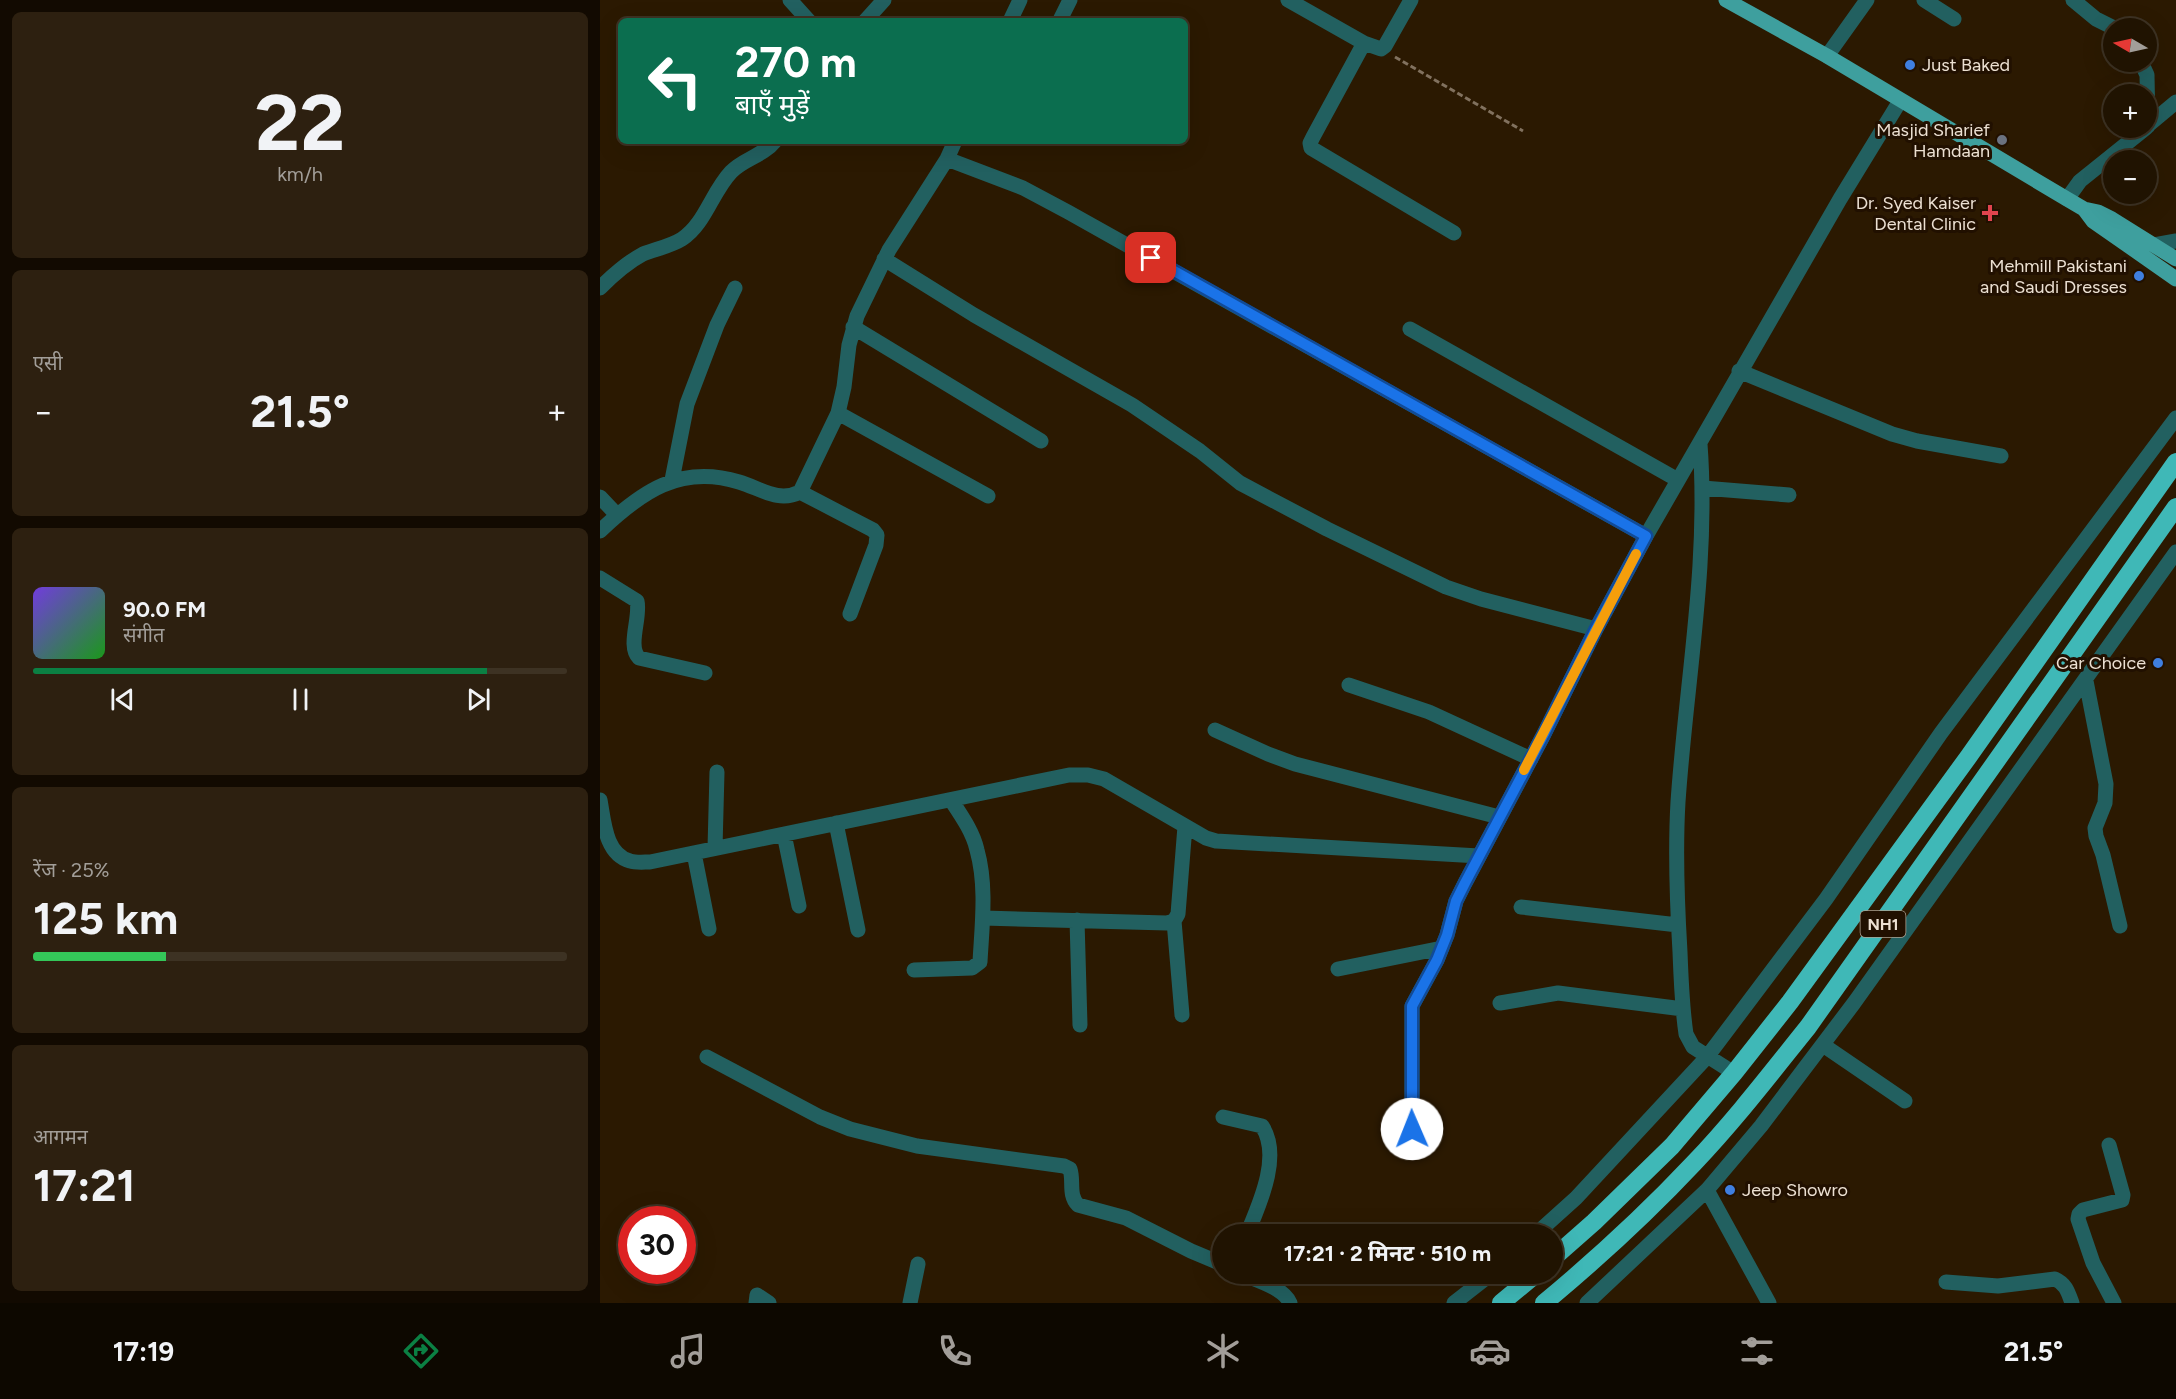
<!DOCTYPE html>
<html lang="hi">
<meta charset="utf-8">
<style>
:root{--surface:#201301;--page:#2d2010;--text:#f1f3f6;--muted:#a29e99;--line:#3d3223;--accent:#0b8043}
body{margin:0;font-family:Figtree,"Noto Sans Devanagari",sans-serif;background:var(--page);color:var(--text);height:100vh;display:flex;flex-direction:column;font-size:22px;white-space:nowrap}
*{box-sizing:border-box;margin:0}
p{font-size:20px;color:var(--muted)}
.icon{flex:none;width:33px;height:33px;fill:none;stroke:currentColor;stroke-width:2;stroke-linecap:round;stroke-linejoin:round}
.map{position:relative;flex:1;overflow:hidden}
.panel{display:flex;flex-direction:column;gap:12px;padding:12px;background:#120a01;width:600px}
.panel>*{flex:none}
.hud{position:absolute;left:18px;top:18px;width:570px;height:126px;border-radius:9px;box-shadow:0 6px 24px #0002,0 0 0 2px var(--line);background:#0b6e4f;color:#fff;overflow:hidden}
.needle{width:39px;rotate:279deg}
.fabs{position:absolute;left:1503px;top:18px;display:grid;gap:12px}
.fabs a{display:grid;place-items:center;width:54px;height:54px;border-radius:50%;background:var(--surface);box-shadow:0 6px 24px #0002,0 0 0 2px var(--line);font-size:30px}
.speed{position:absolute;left:18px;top:1206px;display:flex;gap:12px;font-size:30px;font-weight:700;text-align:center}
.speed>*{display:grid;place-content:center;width:78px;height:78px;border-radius:50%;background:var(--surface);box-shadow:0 6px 24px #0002,0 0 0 2px var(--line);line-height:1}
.speed .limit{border:9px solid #d22;background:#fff;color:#111}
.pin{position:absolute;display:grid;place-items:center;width:51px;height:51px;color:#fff;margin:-26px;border-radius:12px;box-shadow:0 3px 9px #0006}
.me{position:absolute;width:66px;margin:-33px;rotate:359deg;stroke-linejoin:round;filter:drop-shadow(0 0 4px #0008)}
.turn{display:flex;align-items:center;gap:21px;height:126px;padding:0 18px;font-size:27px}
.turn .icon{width:78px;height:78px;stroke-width:2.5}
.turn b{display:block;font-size:42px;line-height:51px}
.big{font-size:45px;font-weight:700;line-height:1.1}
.panel .tile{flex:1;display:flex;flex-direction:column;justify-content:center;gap:9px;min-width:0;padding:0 21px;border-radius:9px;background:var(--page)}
.panel .dial{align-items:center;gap:0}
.dial b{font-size:78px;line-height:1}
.song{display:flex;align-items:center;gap:18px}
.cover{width:72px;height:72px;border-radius:9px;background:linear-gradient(135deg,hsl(260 70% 55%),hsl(120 70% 35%))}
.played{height:6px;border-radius:3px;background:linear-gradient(90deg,var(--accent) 85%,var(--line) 85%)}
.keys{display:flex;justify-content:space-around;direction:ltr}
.heat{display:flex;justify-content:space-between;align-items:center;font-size:33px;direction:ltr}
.charge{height:9px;border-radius:4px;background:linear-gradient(90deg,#34c759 25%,var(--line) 0)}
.trip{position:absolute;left:612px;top:1224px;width:351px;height:60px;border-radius:30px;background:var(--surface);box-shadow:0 6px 24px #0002,0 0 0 2px var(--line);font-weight:700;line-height:60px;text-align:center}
.menu{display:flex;height:96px;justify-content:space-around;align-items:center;background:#0d0800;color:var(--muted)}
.menu .icon{width:42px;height:42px}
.menu .on{color:var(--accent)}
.menu b{font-size:27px;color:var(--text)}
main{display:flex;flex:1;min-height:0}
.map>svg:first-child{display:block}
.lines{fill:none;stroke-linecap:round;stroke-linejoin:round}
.path{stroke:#81715e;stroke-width:3;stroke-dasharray:6 3;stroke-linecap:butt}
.minor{stroke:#226060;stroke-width:15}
.major{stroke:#3e9f9e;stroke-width:15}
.highway{stroke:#3fb8b7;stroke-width:18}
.route-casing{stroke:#114b97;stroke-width:15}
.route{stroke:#1a73e8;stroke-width:10}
.slow{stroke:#f59e0b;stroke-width:10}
.shop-dot{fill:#3f7fe0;stroke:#211000;stroke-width:2}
.worship-dot{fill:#6b7280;stroke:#211000;stroke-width:2}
.health-dot{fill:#e0444e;stroke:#211000;stroke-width:2}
.labels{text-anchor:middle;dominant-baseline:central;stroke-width:6;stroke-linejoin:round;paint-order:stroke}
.shield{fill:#211000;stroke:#afa293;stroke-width:1.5}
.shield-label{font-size:16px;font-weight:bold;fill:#ece0d2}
.poi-label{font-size:18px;fill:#ece0d2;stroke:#211000;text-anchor:end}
</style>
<main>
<section class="panel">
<div class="tile dial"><b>22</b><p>km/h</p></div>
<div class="tile"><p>एसी</p>
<div class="heat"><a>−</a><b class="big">21.5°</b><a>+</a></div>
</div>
<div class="tile">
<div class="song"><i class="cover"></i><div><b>90.0 FM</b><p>संगीत</p></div></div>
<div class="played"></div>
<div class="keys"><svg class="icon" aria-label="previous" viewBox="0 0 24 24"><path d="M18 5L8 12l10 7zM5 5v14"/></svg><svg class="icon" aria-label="pause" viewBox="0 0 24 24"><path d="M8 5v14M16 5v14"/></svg><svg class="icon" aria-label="next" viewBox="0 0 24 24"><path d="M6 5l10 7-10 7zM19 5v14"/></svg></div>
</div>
<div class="tile"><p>रेंज · 25%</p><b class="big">125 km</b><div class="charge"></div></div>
<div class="tile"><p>आगमन</p><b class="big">17:21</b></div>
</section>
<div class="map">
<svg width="1576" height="1303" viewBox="0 0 1576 1303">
<rect width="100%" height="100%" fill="#2b1901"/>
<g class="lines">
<!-- path -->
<path class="path" d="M795 57 923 131"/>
<!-- minor -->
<path class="minor" d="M190 0 209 21
M688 0 764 43 781 49 785 46 811 0
M1324 0 1354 19
M1473 0 1496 19 1514 28
M460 20 470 0
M265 21 284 0
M410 21 420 0
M764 43 713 137 710 143 711 148 854 233
M1227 56 1267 0
M1541 62 1547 75 1548 126
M1546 127 1576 102
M347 159 423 188 468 212 1046 536
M1467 199 1480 181 1546 128
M1554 245 1576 241
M284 259 374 315 532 405 600 451 640 483 727 529 846 587 881 599 996 629
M0 288C12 276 28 262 43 254 56 249 71 246 82 239 105 224 112 192 131 172 143 159 163 156 175 141
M253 327 441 441
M810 329 1078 480
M1139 371 1292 434 1317 441 1401 456
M238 413 388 496
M1100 444C1109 564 1086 683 1078 802 1075 853 1077 902 1080 952 1081 979 1082 1007 1086 1034L1093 1047 1134 1073
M72 480 87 404 117 325 135 288
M1103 488 1189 495
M200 492 273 530 277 535 276 545 250 614
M0 497 17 515
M0 531C41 492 80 464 139 482 160 488 178 503 200 492L238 413 244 387 249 345 257 316 289 250 347 159 355 141
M0 578 37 601C41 617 27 646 39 658L105 673
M1486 681 1506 784 1505 803 1495 828 1496 836 1503 855 1520 926
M749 685 829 712 931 759
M615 730 668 754 695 764 899 817
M0 800C4 821 5 854 30 861 36 863 44 862 50 862L469 775H488L504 779 606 838 616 841 879 856
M236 823 258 930
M184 834 199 906
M115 848 117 772
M94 853 109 929
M921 907 1078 925
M383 918 567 923 574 921 578 914 585 826
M477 920 480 1025
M574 921 582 1015
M738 969 842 948
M314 970 372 968 380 962C382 925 387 886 377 850 373 832 361 815 351 800
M900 1003 958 993 1083 1009
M1223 1045 1305 1101
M107 1057 220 1117 250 1129 317 1146 464 1166 470 1169C474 1181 468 1195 478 1205L526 1218 591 1251 622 1264
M623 1117 662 1126C682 1156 659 1205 647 1234
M1509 1145 1523 1195 1522 1200 1483 1210 1479 1214 1478 1219 1493 1263 1514 1303
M812 1151V1006L837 960 847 935 856 901 865 883 944 734 996 629 1046 536 1240 199 1300 101
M1107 1190 1169 1303
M936 1234 976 1198 1107 1057 1226 899 1341 733 1576 418
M642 1274C656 1280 684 1288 690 1303
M1346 1282 1398 1286 1455 1279C1466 1284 1468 1292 1472 1303
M156 1303 157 1295 169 1303
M310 1303 318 1264
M854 1303 891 1274
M987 1303 1107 1190 1161 1126 1254 1003 1576 552"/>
<!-- major -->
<path class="major" d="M1126 0 1227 56 1467 199 1484 209 1498 212 1512 219 1576 259
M1484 209 1493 221 1576 279"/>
<!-- highway -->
<path class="highway" d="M952 1259 994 1222 1072 1146 1134 1073 1190 1002 1369 756 1576 462
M901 1303 936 1274
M944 1303C997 1259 1047 1213 1094 1163 1135 1120 1171 1073 1208 1027L1576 507"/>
</g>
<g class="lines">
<!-- route casing -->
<g class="route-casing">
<path id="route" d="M551 258 1046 536 996 629 944 734 865 883 856 901 847 935 837 960 812 1006V1129"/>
</g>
<!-- route -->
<use href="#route" class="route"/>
<!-- slow -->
<path class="slow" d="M924 770 1036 554"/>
</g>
<!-- markers -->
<g class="shop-dot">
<circle cx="1310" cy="65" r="6"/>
<circle cx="1539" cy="276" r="6"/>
<circle cx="1558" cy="663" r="6"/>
<circle cx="1130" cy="1190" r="6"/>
</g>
<circle class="worship-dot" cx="1402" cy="140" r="6"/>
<path class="health-dot" d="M1387 204h6v6h6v6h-6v6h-6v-6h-6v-6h6z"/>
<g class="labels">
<!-- shield labels -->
<rect class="shield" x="1260.5" y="911" width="45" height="26" rx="4.5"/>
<g class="shield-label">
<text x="1283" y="924">NH1</text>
</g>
<!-- poi labels -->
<g class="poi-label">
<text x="1322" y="65" text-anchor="start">Just Baked</text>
<text x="1390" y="130">Masjid Sharief<tspan x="1390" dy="21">Hamdaan</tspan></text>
<text x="1376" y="203">Dr. Syed Kaiser<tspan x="1376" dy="21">Dental Clinic</tspan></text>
<text x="1527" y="266">Mehmill Pakistani<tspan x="1527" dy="21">and Saudi Dresses</tspan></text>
<text x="1546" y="663">Car Choice</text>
<text x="1142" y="1190" text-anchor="start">Jeep Showro</text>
</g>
</g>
</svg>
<div class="fabs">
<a><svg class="needle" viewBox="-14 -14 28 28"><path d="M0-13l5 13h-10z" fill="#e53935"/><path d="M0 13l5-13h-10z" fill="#a29e99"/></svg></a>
<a>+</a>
<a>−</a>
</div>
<div class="speed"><div class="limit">30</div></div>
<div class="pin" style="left:551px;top:258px;background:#d93025"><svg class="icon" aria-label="arrive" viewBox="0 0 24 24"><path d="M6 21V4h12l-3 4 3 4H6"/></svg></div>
<svg class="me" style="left:812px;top:1129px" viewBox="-20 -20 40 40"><circle r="19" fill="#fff"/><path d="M0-13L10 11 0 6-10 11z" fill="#1a73e8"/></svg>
<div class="trip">17:21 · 2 मिनट · 510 m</div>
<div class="hud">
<div class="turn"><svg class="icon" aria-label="left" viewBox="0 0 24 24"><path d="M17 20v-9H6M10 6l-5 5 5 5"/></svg><div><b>270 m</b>बाएँ मुड़ें</div></div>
</div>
</div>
</main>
<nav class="menu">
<b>17:19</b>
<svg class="icon on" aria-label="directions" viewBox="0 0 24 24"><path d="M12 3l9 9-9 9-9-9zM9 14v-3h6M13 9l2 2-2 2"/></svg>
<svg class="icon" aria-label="music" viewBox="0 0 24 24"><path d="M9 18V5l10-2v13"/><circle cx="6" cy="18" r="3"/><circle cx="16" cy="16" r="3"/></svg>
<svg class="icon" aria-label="phone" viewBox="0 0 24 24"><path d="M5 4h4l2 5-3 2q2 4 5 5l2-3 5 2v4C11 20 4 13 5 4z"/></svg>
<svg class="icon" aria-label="climate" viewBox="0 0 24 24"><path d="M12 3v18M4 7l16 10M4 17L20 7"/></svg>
<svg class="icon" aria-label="car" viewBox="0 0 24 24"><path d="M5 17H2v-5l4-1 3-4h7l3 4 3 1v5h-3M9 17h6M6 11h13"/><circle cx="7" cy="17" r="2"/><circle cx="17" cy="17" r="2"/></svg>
<svg class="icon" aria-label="filters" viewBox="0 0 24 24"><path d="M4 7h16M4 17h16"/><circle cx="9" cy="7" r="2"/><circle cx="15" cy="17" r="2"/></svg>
<b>21.5°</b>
</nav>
